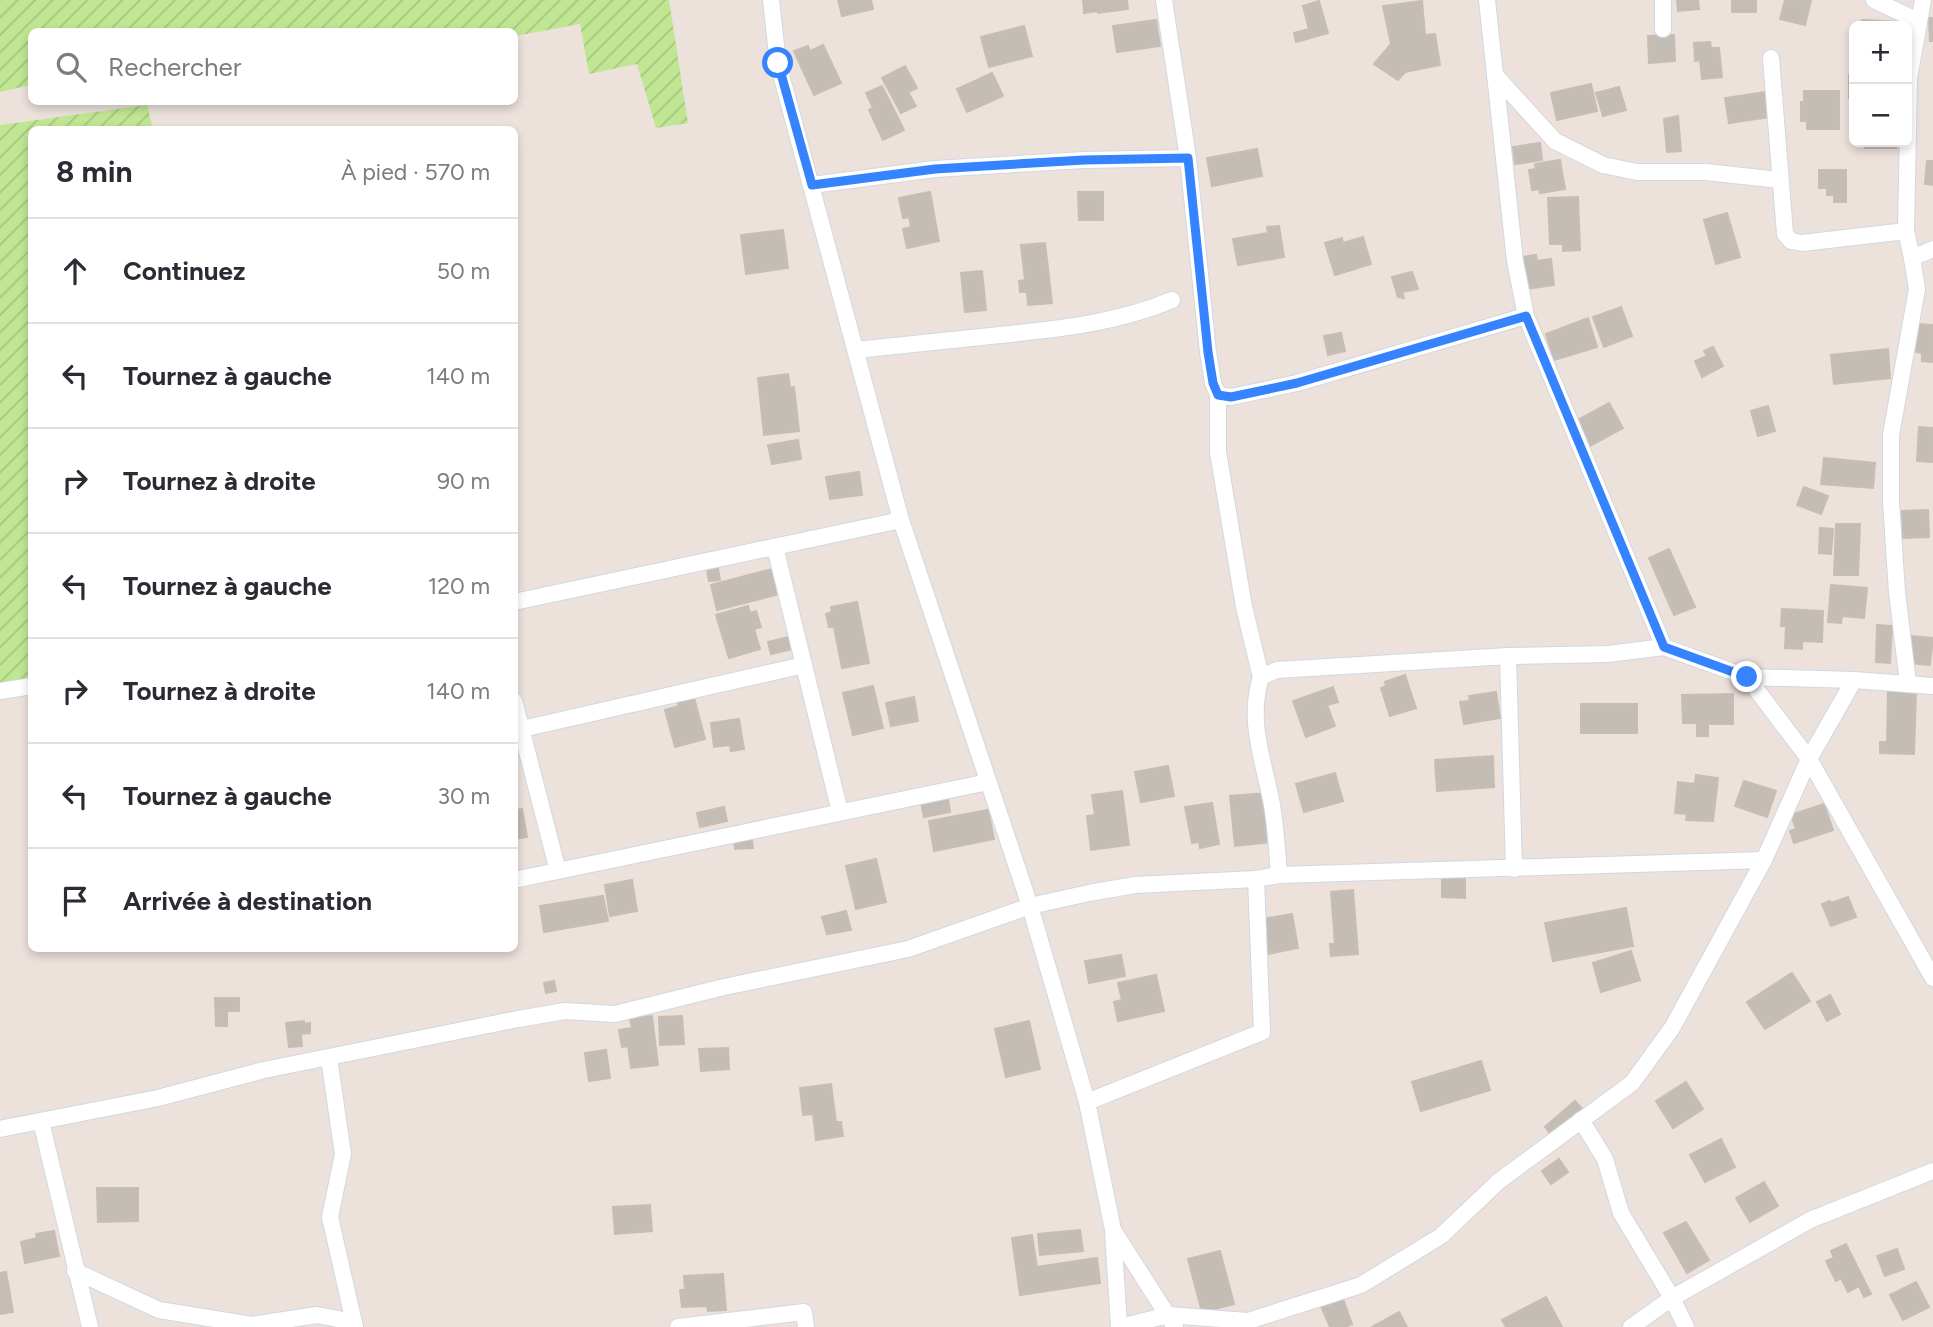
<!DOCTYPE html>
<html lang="fr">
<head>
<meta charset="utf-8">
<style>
  body { margin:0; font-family:Figtree,sans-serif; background:#f7f7f7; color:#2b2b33 }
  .controls { position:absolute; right:21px; top:21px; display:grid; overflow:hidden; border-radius:10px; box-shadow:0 4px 10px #0003 }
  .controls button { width:63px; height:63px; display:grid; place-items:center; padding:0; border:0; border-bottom:2px solid #e1e1e2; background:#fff; color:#2b2b33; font:35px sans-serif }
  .stop { position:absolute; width:21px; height:21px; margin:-16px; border:5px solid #3583ff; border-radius:50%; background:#fff }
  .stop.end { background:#3583ff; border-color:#fff; box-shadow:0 2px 7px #0008 }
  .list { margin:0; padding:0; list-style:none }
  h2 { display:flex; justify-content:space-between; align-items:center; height:91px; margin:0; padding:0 28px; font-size:30px }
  h2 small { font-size:23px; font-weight:400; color:#7c7c81 }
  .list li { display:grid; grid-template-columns:46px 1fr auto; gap:21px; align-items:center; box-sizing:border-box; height:105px; padding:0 28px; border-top:2px solid #e1e1e2 }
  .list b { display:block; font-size:26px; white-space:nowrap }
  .list em { font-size:23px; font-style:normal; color:#7c7c81 }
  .icon { flex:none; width:38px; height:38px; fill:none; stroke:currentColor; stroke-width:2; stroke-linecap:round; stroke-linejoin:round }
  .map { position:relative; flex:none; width:1933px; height:1327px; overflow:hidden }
  .search { position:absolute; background:#fff; box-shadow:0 4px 10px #0003; left:28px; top:28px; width:490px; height:77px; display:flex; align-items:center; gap:18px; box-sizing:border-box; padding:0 24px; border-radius:10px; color:#7c7c81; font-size:26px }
  .panel { position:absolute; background:#fff; box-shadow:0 4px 10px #0003; left:28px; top:126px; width:490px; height:826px; border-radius:10px }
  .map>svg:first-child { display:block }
</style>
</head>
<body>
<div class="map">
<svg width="1933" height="1327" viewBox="0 0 1933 1327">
  <defs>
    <pattern id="garden-furrows" width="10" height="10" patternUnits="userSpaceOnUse" patternTransform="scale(1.75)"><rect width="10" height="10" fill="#c0e694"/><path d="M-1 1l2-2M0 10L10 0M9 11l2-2" fill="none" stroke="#a5c580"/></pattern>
  </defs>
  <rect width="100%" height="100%" fill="#ede1db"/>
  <g fill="url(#garden-furrows)">
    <polygon points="0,0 669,0 688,123 656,128 637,64 589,74 580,24 515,36 514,32 32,32 31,85 0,92"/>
    <polygon points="147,105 153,129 32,130 31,678 0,684 0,125"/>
  </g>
  <g fill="#c4bdb6" stroke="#c8bdb4" stroke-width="2">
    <polygon points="838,0 871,0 873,9 842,16"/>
    <polygon points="1083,0 1127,0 1128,9 1098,13 1097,11 1084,13"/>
    <polygon points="1677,0 1698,0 1699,9 1678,11"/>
    <rect x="1732" y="0" width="24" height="12"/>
    <polygon points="1785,0 1811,0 1805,25 1780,19"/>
    <polygon points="1319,1 1328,33 1296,42 1294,33 1309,29 1303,6"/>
    <polygon points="1422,1 1425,35 1435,34 1440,65 1405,72 1398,80 1374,64 1391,44 1383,6"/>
    <polygon points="1929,18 1933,18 1933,41 1930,41"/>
    <polygon points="1156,20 1160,46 1117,52 1113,26"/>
    <polygon points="1862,20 1897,22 1897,26 1862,26"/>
    <polygon points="1024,26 1032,56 989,67 981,37"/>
    <polygon points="1674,35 1675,61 1649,63 1648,36"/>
    <polygon points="1710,42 1711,48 1719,48 1722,77 1702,79 1700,60 1695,61 1694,43"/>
    <polygon points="823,45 841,83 814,95 794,51 808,46 810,51"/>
    <polygon points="905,66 917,88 908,92 916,106 901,113 882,78"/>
    <polygon points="992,73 1003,96 967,112 957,89"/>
    <rect x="1849" y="75" width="5" height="23"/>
    <polygon points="1591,84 1597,111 1557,120 1551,93"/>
    <polygon points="882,86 904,130 883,140 869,110 873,108 866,93"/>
    <polygon points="1619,87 1626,110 1603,116 1596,93"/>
    <polygon points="1804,91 1839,91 1839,129 1807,129 1807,121 1801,121 1801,102 1804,102"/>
    <polygon points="1766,92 1770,117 1729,123 1725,98"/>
    <polygon points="1678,116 1681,151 1667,152 1664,119"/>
    <polygon points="1865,142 1895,142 1896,148 1865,148"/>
    <polygon points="1540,143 1542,160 1515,164 1513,147"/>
    <polygon points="1257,149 1262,176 1212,186 1207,158"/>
    <polygon points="1560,160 1565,189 1540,193 1539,189 1532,190 1529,170 1536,169 1535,164"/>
    <polygon points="1927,161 1933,161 1933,185 1925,184"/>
    <polygon points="1819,170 1846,170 1846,202 1834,202 1834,195 1827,195 1827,188 1819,188"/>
    <polygon points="930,192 939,241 907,248 903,229 911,227 909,217 903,218 899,198"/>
    <polygon points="1078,192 1103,192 1103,220 1079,220"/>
    <polygon points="1578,197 1580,250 1563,251 1563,244 1550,244 1548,198"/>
    <polygon points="1727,213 1740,257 1716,264 1704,220"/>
    <polygon points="1279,226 1284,257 1238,265 1233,239 1268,233 1267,227"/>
    <polygon points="783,230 788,268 746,274 741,235"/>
    <polygon points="1363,237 1371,264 1335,275 1325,243 1342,238 1343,243"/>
    <polygon points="1045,243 1052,303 1028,305 1027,292 1020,292 1019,281 1025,280 1021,245"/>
    <polygon points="1536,255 1537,261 1551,259 1554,285 1526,289 1522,257"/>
    <polygon points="982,271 986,310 965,312 961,273"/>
    <polygon points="1412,272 1418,289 1402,292 1404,298 1398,297 1392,277"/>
    <polygon points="1621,307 1632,336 1604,347 1593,317"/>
    <polygon points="1588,318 1597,347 1554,360 1546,334"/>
    <polygon points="1919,324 1933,325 1933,362 1922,361 1922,353 1916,352"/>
    <polygon points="1341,333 1345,351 1328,355 1324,336"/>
    <polygon points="1713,347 1723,366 1702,377 1695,361 1707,356 1704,351"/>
    <polygon points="1888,349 1890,378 1834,384 1831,355"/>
    <polygon points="788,374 790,388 794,387 799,431 764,435 758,378"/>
    <polygon points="1609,403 1623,428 1590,446 1576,421"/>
    <polygon points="1768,406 1775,431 1758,436 1751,411"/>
    <polygon points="1919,427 1933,428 1933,462 1917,461"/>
    <polygon points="798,440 801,459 772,464 768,445"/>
    <polygon points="1824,458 1875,463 1873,488 1821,484"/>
    <polygon points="859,472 862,495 830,499 826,477"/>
    <polygon points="1804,487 1828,496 1821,514 1797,505"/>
    <polygon points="1928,510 1929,537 1903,538 1902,511"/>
    <polygon points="1836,524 1860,524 1858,575 1834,575"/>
    <polygon points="1820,528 1833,529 1831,554 1819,553"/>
    <polygon points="1669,549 1695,607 1674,615 1649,558"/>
    <polygon points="717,563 720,580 709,581 706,565"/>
    <polygon points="776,568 783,593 717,610 711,585"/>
    <polygon points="1831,585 1867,588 1864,618 1842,616 1841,623 1828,622"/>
    <polygon points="857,602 869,663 842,668 834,627 829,627 826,614 832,612 831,607"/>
    <polygon points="748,606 750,613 756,611 761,627 754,629 760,649 729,658 716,615"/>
    <polygon points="1782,609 1823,611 1822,642 1802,641 1802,649 1785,648 1786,626 1781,626"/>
    <polygon points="1877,625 1892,626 1890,663 1876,662"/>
    <polygon points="1911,636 1933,638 1930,665 1909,663"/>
    <polygon points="789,637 792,649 771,654 768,642"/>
    <polygon points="1405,675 1416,708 1390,716 1381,688 1386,686 1385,682"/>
    <polygon points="873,686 883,728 853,735 843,693"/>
    <polygon points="1333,687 1338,702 1327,705 1335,726 1306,737 1293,701"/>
    <polygon points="1888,690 1916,691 1914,754 1880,753 1880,742 1887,742"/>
    <polygon points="1496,692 1500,718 1464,724 1460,702 1470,701 1469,696"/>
    <polygon points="693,694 705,739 675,747 665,710 679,706 676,698"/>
    <polygon points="1733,694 1733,724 1708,724 1708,736 1697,736 1697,723 1683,723 1682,695"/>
    <polygon points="914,697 918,721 891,726 886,703"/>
    <rect x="1581" y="704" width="56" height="29"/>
    <polygon points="739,719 744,749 731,751 730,745 714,747 711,723"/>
    <polygon points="1493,756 1494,787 1437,791 1435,760"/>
    <polygon points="1168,766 1174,796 1141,802 1135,772"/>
    <polygon points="1335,773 1343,801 1304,812 1296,784"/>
    <polygon points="1696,775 1718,778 1713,821 1686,820 1687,814 1675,813 1678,782 1695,784"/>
    <polygon points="1744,781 1776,791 1767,817 1735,806"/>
    <polygon points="1122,791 1129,845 1091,850 1087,816 1095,815 1092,795"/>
    <polygon points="947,792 950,812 924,817 920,797"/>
    <polygon points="1267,793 1272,842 1235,846 1230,796"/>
    <polygon points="1212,803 1219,844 1200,848 1199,842 1192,843 1185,807"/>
    <polygon points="1824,804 1833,830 1794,843 1790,831 1796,829 1791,815"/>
    <polygon points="724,807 727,821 700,827 697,813"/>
    <polygon points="522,809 527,837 514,839 514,810"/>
    <polygon points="988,810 994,839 934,851 929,821"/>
    <polygon points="751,834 753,848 735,849 733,835"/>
    <polygon points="876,859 886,902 856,909 846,866"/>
    <polygon points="1442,874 1465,874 1465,898 1442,897"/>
    <polygon points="632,880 637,911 610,916 605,885"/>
    <polygon points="1353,890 1358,954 1331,956 1330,944 1335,944 1331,892"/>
    <polygon points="603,896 608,921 544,932 540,906"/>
    <polygon points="1848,897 1856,917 1831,926 1822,904 1830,901 1831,903"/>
    <polygon points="1626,908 1633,946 1553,961 1545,923"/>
    <polygon points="846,911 851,930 827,934 822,917"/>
    <polygon points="1292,914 1298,948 1268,954 1262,919"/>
    <polygon points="1631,951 1640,980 1601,992 1593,963"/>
    <polygon points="1121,955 1125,976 1089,983 1085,961"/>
    <polygon points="1792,973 1810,1001 1765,1029 1747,1002"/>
    <polygon points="1156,975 1164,1011 1118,1021 1114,1002 1122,1000 1118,983"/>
    <polygon points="554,981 556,991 546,993 544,983"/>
    <polygon points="1830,995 1840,1014 1827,1021 1817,1002"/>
    <polygon points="215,998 239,998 239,1011 227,1011 227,1026 216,1026"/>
    <polygon points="652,1016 658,1065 631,1068 628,1046 622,1047 619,1030 632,1028 630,1019"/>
    <polygon points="682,1016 684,1044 660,1045 659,1017"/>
    <polygon points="304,1021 304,1024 310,1023 310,1033 301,1034 302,1046 289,1047 286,1023"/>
    <polygon points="1029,1021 1040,1069 1006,1077 995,1029"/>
    <polygon points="728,1048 729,1069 701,1071 699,1049"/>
    <polygon points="606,1050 610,1078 589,1081 585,1053"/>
    <polygon points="1481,1061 1490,1090 1421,1111 1412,1082"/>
    <polygon points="1686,1082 1703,1109 1673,1128 1656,1101"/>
    <polygon points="831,1084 836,1122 841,1122 843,1136 816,1140 813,1114 803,1115 800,1088"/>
    <polygon points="1575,1101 1583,1110 1552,1136 1545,1127"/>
    <polygon points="1721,1139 1735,1167 1705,1182 1690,1155"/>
    <polygon points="1559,1159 1568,1172 1551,1184 1542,1171"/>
    <polygon points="1764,1182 1778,1206 1750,1222 1736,1198"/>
    <polygon points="97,1188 138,1188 138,1221 98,1222"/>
    <polygon points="650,1205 652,1231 615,1234 613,1207"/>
    <polygon points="1686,1222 1709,1260 1687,1273 1664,1233"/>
    <polygon points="1080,1230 1083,1251 1040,1255 1038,1234"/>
    <polygon points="54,1231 59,1256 25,1263 21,1242 37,1238 36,1234"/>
    <polygon points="1032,1235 1037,1267 1097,1258 1100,1283 1020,1295 1012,1238"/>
    <polygon points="1846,1244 1871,1294 1864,1297 1859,1286 1848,1292 1841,1278 1836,1281 1826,1261 1834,1258 1831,1251"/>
    <polygon points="1897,1249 1904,1269 1885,1276 1877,1256"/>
    <polygon points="1220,1251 1234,1304 1202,1312 1188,1259"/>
    <polygon points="6,1272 13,1312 0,1314 0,1273"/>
    <polygon points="723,1274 726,1310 708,1311 707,1306 682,1307 680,1290 685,1290 684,1276"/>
    <polygon points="1916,1282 1929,1307 1903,1320 1890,1295"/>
    <polygon points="1546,1297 1562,1327 1506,1327 1502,1320"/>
    <polygon points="1343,1299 1352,1324 1345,1327 1330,1327 1321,1306"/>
    <polygon points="1399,1312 1407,1327 1372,1327"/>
  </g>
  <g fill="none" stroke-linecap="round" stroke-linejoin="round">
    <g stroke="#d0d8e3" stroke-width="18">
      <g id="minor">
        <polyline points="771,0 778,63 901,520 1030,906 1087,1102 1113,1230 1175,1327"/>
        <polyline points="1164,0 1188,158 1208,352 1213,383 1218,395 1231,397 1297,383 1526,316"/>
        <polyline points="1487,0 1515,261 1526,316 1664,647"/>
        <polyline points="1874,0 1918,21"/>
        <polyline points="1663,29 1663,0"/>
        <polyline points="1771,58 1785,234 1791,241 1802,243 1906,231"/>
        <polyline points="1495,75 1555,141 1603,165 1637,172 1706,172 1780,180"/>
        <polyline points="812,185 935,169 1084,160 1188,158"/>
        <polyline points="1912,258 1906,231 1909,78 1923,0"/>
        <path d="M856,350C904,345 952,340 1000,335C1059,329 1117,323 1172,300"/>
        <polyline points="1218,395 1218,452 1244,607 1261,677"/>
        <polyline points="775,547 840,812"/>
        <polyline points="514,602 901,520"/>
        <polyline points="1508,656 1608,654 1664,647 1747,677 1854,680 1933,686"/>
        <polyline points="1747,677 1809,759 1933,978"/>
        <polyline points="1908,683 1897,592 1891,502 1891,435 1917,289 1912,258 1933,249"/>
        <polyline points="0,691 32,686"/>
        <polyline points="514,701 558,871"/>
        <polyline points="522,729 804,665"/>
        <path d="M1279,875C1277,852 1276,828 1272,805C1264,761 1247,722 1261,677L1277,670L1508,656L1514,869"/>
        <polyline points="514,880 988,782"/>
        <polyline points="329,1058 343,1154 330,1217 355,1327"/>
        <polyline points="1087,1102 1262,1032 1256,879"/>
        <polyline points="1581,1120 1605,1159 1621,1213 1672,1298 1686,1327"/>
        <polyline points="41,1121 90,1327"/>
        <polyline points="0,1129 158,1098 264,1070 518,1019 565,1011 615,1014 724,987 908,949 1030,906 1089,893 1135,885 1256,879 1279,875 1764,860"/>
        <polyline points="1113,1232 1119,1327"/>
        <polyline points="75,1271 159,1310 252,1325 317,1315 354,1322"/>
        <polyline points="678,1327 804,1312 806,1327"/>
        <polyline points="1121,1327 1168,1315 1248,1321 1361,1285 1441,1236 1499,1181 1632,1083 1672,1028 1764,860 1809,759 1854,680"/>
        <polyline points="1631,1327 1672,1298 1810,1220 1933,1171"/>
      </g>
    </g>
    <use href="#minor" stroke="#fff" stroke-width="16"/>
  </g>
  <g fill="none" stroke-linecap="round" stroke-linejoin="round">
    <polyline stroke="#3583ff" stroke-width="9" points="778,63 812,185 935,169 1084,160 1188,158 1208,352 1213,383 1218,395 1231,397 1297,383 1526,316 1664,647 1747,677"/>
  </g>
</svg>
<div class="controls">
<button>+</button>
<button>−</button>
</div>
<div class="stop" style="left:778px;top:63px"></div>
<div class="stop end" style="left:1747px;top:677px"></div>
<div class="search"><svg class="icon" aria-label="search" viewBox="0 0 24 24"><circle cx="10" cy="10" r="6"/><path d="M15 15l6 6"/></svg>Rechercher</div>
<section class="panel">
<h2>8 min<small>À pied · 570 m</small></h2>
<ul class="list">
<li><svg class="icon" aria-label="ahead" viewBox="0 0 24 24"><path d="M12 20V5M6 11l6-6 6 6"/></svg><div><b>Continuez</b></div><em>50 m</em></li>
<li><svg class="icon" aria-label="left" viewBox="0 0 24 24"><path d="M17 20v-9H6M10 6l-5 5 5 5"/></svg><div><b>Tournez à gauche</b></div><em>140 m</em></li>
<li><svg class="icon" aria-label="right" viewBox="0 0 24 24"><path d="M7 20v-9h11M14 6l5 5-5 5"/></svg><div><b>Tournez à droite</b></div><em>90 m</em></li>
<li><svg class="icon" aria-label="left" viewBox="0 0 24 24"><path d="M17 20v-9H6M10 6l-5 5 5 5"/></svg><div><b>Tournez à gauche</b></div><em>120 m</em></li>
<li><svg class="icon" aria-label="right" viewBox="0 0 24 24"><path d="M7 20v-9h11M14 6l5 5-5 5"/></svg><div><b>Tournez à droite</b></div><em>140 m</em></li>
<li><svg class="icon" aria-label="left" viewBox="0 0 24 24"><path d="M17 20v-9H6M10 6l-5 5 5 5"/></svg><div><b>Tournez à gauche</b></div><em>30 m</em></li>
<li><svg class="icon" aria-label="arrive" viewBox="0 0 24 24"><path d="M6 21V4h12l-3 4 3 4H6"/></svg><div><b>Arrivée à destination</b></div></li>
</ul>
</section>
</div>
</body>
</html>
